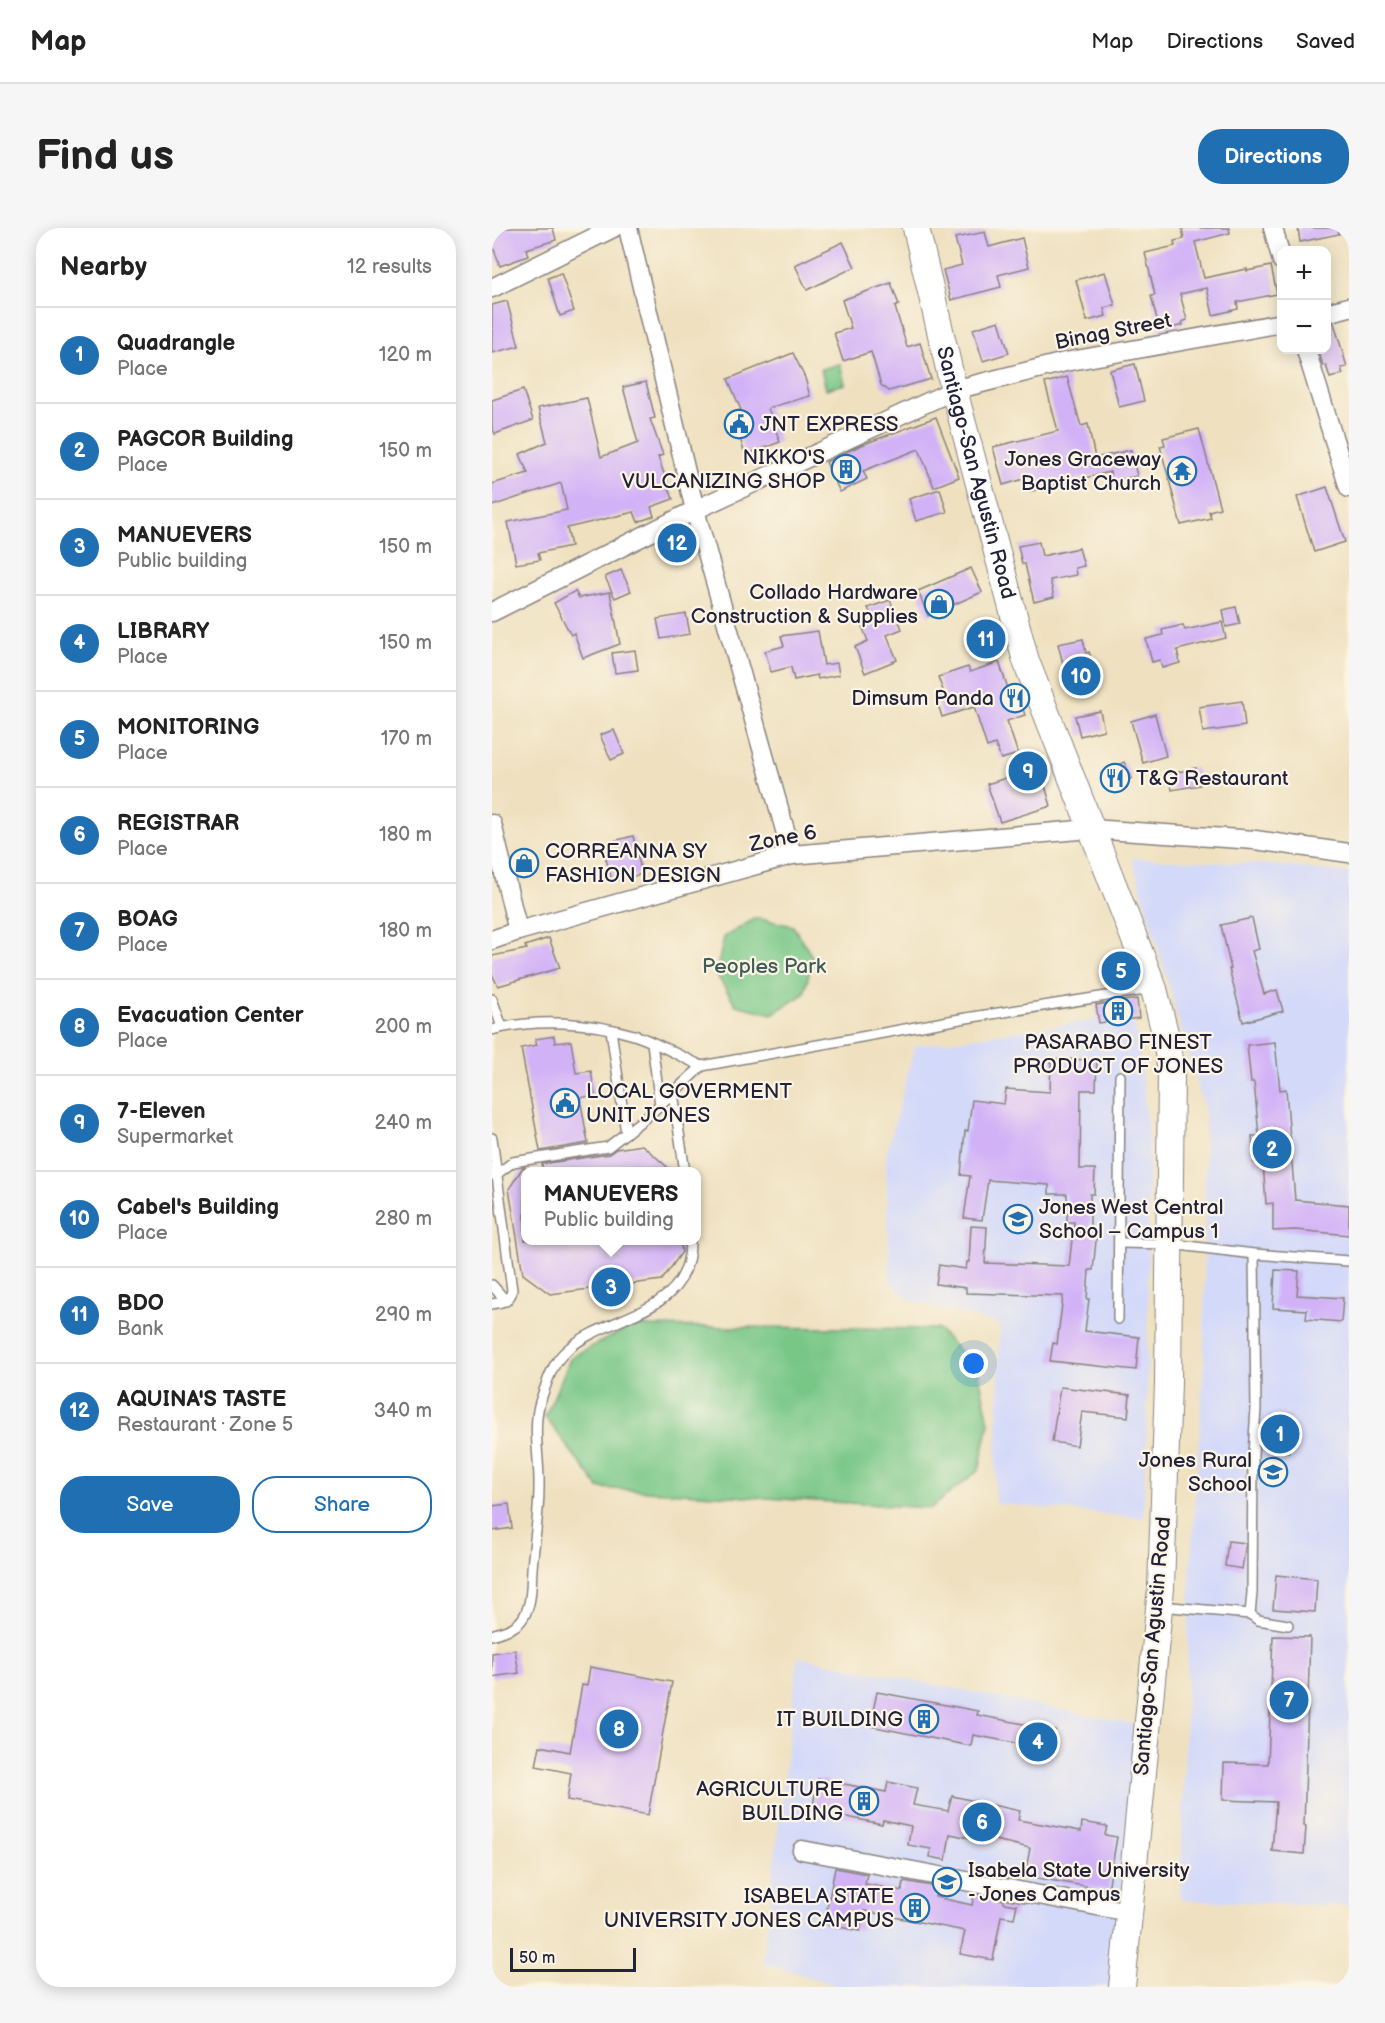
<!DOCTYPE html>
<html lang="en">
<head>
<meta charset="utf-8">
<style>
  body { margin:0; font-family:"Balsamiq Sans",sans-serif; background:#f6f6f6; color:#222 }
  .controls { position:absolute; right:18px; top:18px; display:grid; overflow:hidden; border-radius:12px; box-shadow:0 3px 15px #0003 }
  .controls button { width:54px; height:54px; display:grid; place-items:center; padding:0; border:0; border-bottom:2px solid #e0e0e0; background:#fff; color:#222; font:30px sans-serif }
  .scale { position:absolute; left:18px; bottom:15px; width:126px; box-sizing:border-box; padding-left:6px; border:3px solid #22223b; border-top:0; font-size:16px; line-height:21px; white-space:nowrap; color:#22223b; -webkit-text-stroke:4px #fcf5e5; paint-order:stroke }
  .you { position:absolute; left:482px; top:1136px; width:21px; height:21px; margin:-15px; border:4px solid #fff; border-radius:50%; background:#1a73e8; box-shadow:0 0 0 9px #1a73e833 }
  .badge { display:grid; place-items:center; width:39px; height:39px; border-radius:50%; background:#1f6fb2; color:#fff; font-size:20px; font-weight:700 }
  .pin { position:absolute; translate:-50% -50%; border:3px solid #fff; box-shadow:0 2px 6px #0006 }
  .popup { position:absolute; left:29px; top:939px; width:180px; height:78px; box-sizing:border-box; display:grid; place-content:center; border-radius:12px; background:#fff; filter:drop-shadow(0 2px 4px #0005); font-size:20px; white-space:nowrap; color:#767676 }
  .popup b { font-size:22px; color:#222 }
  .popup::after { content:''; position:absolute; left:50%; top:100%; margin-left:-12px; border:12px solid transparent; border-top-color:#fff }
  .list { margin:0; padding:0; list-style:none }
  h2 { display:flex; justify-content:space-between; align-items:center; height:78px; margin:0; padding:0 24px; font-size:26px }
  h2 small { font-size:20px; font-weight:400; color:#767676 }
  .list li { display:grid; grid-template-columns:39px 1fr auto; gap:18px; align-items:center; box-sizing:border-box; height:96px; padding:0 24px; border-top:2px solid #e0e0e0 }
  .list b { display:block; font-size:22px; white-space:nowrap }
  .list p { margin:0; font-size:20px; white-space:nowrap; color:#767676 }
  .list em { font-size:20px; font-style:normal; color:#767676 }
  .actions { display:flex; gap:12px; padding:18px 24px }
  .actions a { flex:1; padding:14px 0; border:2px solid #1f6fb2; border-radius:24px; text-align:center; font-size:21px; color:#1f6fb2 }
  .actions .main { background:#1f6fb2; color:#fff }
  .map { position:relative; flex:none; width:857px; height:1759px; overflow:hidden; border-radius:24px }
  header { display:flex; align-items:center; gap:36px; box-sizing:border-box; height:84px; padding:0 30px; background:#fff; border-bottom:2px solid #e0e0e0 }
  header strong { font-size:28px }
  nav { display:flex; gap:33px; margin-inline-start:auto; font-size:21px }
  .intro { display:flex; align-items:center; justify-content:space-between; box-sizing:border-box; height:144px; padding:0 36px }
  h1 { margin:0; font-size:42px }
  .button { padding:15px 27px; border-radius:24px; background:#1f6fb2; color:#fff; font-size:21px; font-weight:700 }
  main { display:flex; gap:36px; padding:0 36px }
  aside { flex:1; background:#fff; border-radius:24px; box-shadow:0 3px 15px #0003 }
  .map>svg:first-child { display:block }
</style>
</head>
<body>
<header>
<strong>Map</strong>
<nav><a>Map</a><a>Directions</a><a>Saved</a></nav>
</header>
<div class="intro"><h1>Find us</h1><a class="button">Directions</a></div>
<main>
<aside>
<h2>Nearby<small>12 results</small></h2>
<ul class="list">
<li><span class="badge">1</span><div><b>Quadrangle</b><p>Place</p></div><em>120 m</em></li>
<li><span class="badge">2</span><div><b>PAGCOR Building</b><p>Place</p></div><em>150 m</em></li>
<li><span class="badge">3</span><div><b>MANUEVERS</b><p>Public building</p></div><em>150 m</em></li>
<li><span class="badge">4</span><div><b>LIBRARY</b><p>Place</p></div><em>150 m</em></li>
<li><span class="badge">5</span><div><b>MONITORING</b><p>Place</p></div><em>170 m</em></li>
<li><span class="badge">6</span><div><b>REGISTRAR</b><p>Place</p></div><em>180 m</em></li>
<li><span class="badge">7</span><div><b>BOAG</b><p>Place</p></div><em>180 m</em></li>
<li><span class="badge">8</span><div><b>Evacuation Center</b><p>Place</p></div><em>200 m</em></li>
<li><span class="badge">9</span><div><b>7-Eleven</b><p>Supermarket</p></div><em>240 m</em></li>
<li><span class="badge">10</span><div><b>Cabel's Building</b><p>Place</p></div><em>280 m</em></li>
<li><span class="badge">11</span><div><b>BDO</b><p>Bank</p></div><em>290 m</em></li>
<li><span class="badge">12</span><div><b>AQUINA'S TASTE</b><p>Restaurant · Zone 5</p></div><em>340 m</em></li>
</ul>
<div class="actions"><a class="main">Save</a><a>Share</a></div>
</aside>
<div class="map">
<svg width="857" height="1759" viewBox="0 0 857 1759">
  <rect width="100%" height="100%" fill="#fcf5e5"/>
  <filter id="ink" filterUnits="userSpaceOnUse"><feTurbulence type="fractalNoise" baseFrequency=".0167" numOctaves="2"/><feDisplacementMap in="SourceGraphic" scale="12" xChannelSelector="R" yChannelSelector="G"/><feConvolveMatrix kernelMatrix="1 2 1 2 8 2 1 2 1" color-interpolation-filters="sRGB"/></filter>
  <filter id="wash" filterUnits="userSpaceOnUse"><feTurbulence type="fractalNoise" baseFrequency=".008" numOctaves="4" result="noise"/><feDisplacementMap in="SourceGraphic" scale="24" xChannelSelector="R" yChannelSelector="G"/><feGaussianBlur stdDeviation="1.35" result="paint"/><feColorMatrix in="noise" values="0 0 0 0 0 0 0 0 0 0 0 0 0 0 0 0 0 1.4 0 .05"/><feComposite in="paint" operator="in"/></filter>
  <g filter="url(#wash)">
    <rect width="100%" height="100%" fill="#efe1c0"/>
    <g fill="#d3d9f9">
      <polygon points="640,630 782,637 857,645 857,1678 688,1672 698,1350 712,1137 713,884"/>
      <polygon points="639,787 646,808 657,915 655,1207 651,1290 503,1275 508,1096 421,1073 398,1055 394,927 423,818"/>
      <polygon points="306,1429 645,1497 621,1759 350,1759 271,1735"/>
    </g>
    <g fill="#78c787" stroke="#4d7461" stroke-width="1.5">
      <polygon points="348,136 353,156 334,161 329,141"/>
      <polygon points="264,690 301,698 321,730 312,766 280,786 244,777 224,746 232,709"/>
      <polygon points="140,1098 446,1101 486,1142 497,1195 487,1242 439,1280 107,1260 53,1189 79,1129"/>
    </g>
    <g id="blocks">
      <g fill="#d2b2f7">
        <polygon points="0,0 61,0 64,12 34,21 36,28 8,38 0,16"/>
        <polygon points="690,0 737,0 738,5 703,14 712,50 755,41 755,43 779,38 785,66 745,74 746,81 721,87 715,60 688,66 695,92 690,94 691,97 668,103 659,68 663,67 653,25 683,18 682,13 692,11"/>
        <polygon points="806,0 846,0 847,6 808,14"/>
        <polygon points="493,4 497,19 530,10 537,39 506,47 509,59 459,72 451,42 470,37 463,10"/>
        <polygon points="351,14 363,39 315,62 303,37"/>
        <polygon points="613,44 623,77 612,80 614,88 595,93 584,52"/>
        <polygon points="69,45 82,83 68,88 56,50"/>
        <polygon points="399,55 407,77 403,79 415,119 428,115 439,151 397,163 389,157 379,124 351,133 342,105 359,100 350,72"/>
        <polygon points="15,73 27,118 0,125 0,77"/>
        <polygon points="507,93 517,125 491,133 481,101"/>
        <polygon points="842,95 855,139 849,140 851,146 838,150 834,137 831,138 826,122 834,122 834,96"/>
        <polygon points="301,125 313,150 318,168 276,180 288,214 253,227 247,206 242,208 236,186 249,182 236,151"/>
        <polygon points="643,136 652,173 627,179 618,142"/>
        <polygon points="575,149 589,198 596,196 603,230 639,222 645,248 620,253 618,244 535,264 532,251 511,257 501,219 566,203 553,155"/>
        <polygon points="154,154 163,190 158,191 171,227 166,229 181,271 159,279 162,288 146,294 142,284 75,300 79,318 46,325 48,332 24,336 16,294 75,282 69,255 0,278 0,256 36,245 28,226 55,214 46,180 95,170 109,229 146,215 131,159"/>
        <polygon points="31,162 41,192 3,206 0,198 0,172"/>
        <polygon points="444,189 467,249 442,259 427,221 371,243 375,251 348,264 334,234 367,218"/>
        <polygon points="707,201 728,280 717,283 719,290 689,297 668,218 673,217 671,210"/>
        <polygon points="835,259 853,314 822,324 805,269"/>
        <polygon points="448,261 455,284 424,293 417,271"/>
        <polygon points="195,303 200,322 176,328 172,310"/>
        <polygon points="547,314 550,328 587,320 592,338 583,340 584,347 558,352 562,369 542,374 533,336 530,336 526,318"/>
        <polygon points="479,340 490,364 436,388 426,363"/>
        <polygon points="129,342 139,363 123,370 113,349"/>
        <polygon points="83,363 87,370 118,364 128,416 91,430 82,405 79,407 62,375"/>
        <polygon points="398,372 410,401 395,407 405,432 373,445 363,419 376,413 367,391 379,386 376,380"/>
        <polygon points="744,379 748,396 734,399 731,382"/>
        <polygon points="194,386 198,406 169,411 165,391"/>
        <polygon points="730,394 734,410 685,422 688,435 670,440 668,432 660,434 654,411 671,407 670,402 691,397 693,402"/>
        <polygon points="326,403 332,437 345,435 347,447 326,451 325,447 302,452 299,439 279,444 273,423 292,418 289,408"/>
        <polygon points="591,411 594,425 597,424 602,439 606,457 578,463 566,416"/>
        <polygon points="143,422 146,442 123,445 120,425"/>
        <polygon points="507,434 521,475 528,472 533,487 515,493 526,526 509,531 503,516 495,519 482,479 450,489 444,470 453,468 446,449 476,439 478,444"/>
        <polygon points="750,473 753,498 711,504 707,479"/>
        <polygon points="608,483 612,502 588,508 583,488"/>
        <polygon points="663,486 674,528 651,535 639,493"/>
        <polygon points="122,502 132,526 119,532 108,507"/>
        <polygon points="632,534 640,550 617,562 609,546"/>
        <polygon points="704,540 708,557 680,562 677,546"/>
        <polygon points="520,548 523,559 551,551 559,578 508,594 495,556"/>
        <polygon points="141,608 150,646 120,653 110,616"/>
        <polygon points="760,690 767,721 760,723 772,766 785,762 791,783 751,794 737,741 739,741 729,697"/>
        <polygon points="57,710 68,740 6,758 0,746 0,728 35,721 33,718"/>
        <polygon points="635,734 640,746 622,753 617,740"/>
        <polygon points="645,771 647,790 607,795 604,777"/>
        <polygon points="62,808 63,815 79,813 84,845 99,843 103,867 88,870 96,915 48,923 29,820 45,817 43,811"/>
        <polygon points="783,814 788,862 794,861 803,972 857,977 857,1007 803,1002 781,1003 781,975 774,976 771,934 762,935 760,908 767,908 762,854 759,854 755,817"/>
        <polygon points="559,831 605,832 604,862 589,862 588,941 603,941 602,966 598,966 598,1002 605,1003 601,1042 597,1042 595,1071 597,1071 593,1103 647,1109 644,1142 558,1133 561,1115 565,1116 571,1068 474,1065 474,1060 444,1056 447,1037 474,1041 475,1034 477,1034 479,998 495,999 493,1035 577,1038 582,994 575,994 575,966 557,966 557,957 496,952 490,992 472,990 478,948 469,947 473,903 476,903 480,872 512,876 514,861 558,864"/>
        <polygon points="150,917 181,944 51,944 50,936 117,926 124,921"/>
        <polygon points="31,939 33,939 33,1012 188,1012 190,1024 170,1052 58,1066 31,1046 17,961"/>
        <polygon points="783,1042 807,1043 805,1067 851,1070 849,1094 814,1091 815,1082 781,1080"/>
        <polygon points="568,1159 638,1167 636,1189 590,1184 585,1218 560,1214"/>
        <polygon points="780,1188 798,1189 797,1224 779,1224"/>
        <polygon points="17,1276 20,1300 0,1303 0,1278"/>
        <polygon points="736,1313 754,1315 750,1341 733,1338"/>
        <polygon points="784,1347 825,1351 823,1384 781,1381"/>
        <polygon points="781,1408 818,1409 812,1598 814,1599 812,1626 780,1623 784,1574 731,1572 732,1535 776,1536"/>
        <polygon points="23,1422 27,1445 0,1449 0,1425"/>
        <polygon points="98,1439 180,1454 156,1587 75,1572 79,1545 44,1538 48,1518 78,1524 90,1457 95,1458"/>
        <polygon points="385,1464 486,1483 485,1487 563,1502 559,1530 528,1525 529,1516 481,1507 479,1518 378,1498"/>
        <polygon points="326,1551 394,1564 396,1554 425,1560 421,1577 456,1583 460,1568 528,1583 526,1592 589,1603 590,1594 615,1598 613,1607 625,1609 616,1662 533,1648 538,1620 498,1611 497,1614 458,1606 454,1632 438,1629 439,1621 416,1617 419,1598 391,1592 390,1596 320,1582"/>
        <polygon points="343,1640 375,1646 373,1656 410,1663 412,1653 445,1659 443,1669 480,1677 482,1666 512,1672 512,1675 525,1677 522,1690 509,1688 501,1732 468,1726 473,1703 372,1683 368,1703 332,1696"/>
      </g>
    </g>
  </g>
  <g filter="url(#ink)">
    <use href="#blocks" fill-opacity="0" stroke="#88827e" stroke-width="1.5"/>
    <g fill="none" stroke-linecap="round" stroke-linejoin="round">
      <g stroke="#88827e" stroke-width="12">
        <g id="lane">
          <polyline points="0,771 10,799"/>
          <path d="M0,802C46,790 97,794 142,807C164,814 189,829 210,838"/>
          <polyline points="119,802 134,905"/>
          <polyline points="160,815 168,877"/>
          <polyline points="181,865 193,944"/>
          <path d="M0,910L20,1062C18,1074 10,1074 0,1076"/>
          <polyline points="0,947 5,946 21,934 116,919 158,886 210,838 468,791 659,761"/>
          <polyline points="627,1015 678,1016 762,1026 857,1033"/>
          <polyline points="762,1026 764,1180 761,1227 760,1365 758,1386 766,1392 796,1397"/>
          <polyline points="0,1057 14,1073"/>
          <polyline points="626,1091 628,848"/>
          <polyline points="668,1378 758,1386"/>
          <path d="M0,1407C11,1403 24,1401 31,1390C40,1377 39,1357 40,1341C42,1314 47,1287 47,1260C48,1232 40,1200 48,1174C55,1155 59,1136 75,1122C118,1084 200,1088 198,1012"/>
        </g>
      </g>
      <g stroke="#88827e" stroke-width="21">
        <g id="street">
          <polyline points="136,0 203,282 300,627"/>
          <polyline points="781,0 790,33"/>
          <polyline points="0,60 121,0"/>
          <polyline points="834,85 857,79"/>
          <polyline points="814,122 857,260"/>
          <polyline points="0,384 203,282 462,162 573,134 790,95"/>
          <polyline points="0,596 26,703"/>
          <polyline points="0,712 26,703 300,627 599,601 763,612 857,625"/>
          <polyline points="310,1622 637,1684"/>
        </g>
      </g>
      <g stroke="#88827e" stroke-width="28">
        <g id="secondary">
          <path id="s1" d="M424,0L462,162L534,433L662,761L673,805L679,844L676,1155L669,1360L630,1759"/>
        </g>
      </g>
      <use href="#lane" stroke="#fff" stroke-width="9"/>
      <use href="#street" stroke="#fff" stroke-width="18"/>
      <use href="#secondary" stroke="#fff" stroke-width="26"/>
    </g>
  </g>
  <defs>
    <g id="civic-ring" transform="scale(1.5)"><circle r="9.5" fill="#fcf5e5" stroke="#1f6fb2" stroke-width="1.5"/><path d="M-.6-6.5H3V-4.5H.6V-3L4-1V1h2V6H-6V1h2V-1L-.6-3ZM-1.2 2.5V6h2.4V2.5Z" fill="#1f6fb2"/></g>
    <g id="building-ring" transform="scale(1.5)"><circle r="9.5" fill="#fcf5e5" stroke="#1f6fb2" stroke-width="1.5"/><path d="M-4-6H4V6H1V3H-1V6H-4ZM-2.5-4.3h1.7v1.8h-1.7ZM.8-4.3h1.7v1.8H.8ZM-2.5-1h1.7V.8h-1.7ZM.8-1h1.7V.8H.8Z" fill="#1f6fb2"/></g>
    <g id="temple-ring" transform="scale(1.5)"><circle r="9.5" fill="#fcf5e5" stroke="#1f6fb2" stroke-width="1.5"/><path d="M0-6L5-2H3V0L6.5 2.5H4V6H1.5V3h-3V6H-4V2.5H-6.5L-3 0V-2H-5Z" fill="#1f6fb2"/></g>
    <g id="shop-ring" transform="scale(1.5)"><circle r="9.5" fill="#fcf5e5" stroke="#1f6fb2" stroke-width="1.5"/><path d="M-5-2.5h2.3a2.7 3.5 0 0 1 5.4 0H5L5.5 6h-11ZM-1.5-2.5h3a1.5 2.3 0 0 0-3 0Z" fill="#1f6fb2"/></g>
    <g id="restaurant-ring" transform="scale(1.5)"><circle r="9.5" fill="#fcf5e5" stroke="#1f6fb2" stroke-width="1.5"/><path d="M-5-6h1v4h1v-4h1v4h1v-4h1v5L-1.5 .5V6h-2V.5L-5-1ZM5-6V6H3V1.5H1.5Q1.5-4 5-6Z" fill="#1f6fb2"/></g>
    <g id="school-ring" transform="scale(1.5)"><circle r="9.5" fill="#fcf5e5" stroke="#1f6fb2" stroke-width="1.5"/><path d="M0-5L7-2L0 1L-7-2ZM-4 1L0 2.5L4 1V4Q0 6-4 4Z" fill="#1f6fb2"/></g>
    <g id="university-ring" transform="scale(1.5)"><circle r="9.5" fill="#fcf5e5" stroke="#1f6fb2" stroke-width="1.5"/><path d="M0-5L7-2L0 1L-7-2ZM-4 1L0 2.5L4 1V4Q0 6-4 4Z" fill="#1f6fb2"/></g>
  </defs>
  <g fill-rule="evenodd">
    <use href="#civic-ring" x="247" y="196"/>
    <use href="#building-ring" x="354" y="241"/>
    <use href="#temple-ring" x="690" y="243"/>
    <use href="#shop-ring" x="447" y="376"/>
    <use href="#restaurant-ring" x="523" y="470"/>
    <use href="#restaurant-ring" x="623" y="550"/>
    <use href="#shop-ring" x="32" y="635"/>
    <use href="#building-ring" x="626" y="783"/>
    <use href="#civic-ring" x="73" y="875"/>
    <use href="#school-ring" x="526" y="991"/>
    <use href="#school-ring" x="781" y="1244"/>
    <use href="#building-ring" x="432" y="1491"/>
    <use href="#building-ring" x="372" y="1573"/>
    <use href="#university-ring" x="455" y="1654"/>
    <use href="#building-ring" x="423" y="1680"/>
  </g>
  <g text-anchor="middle" stroke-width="4.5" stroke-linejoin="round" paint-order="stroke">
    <g font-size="21" fill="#22223b" stroke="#fcf5e5">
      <text transform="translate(621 103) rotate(-11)" y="7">Binag Street</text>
      <text dy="7" stroke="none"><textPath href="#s1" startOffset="252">Santiago-San Agustin Road</textPath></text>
      <text transform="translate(291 610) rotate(-11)" y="7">Zone 6</text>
      <text transform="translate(660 1418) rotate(-85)" y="7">Santiago-San Agustin Road</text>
    </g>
    <g font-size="21" fill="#22223b" stroke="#fcf5e5" text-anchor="end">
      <text x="268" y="203" text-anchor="start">JNT EXPRESS</text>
      <text x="333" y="236">NIKKO'S<tspan x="333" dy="24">VULCANIZING SHOP</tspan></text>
      <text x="669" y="238">Jones Graceway<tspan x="669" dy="24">Baptist Church</tspan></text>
      <text x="426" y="371">Collado Hardware<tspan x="426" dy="24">Construction &amp; Supplies</tspan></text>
      <text x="502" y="477">Dimsum Panda</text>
      <text x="644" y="557" text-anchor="start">T&amp;G Restaurant</text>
      <text x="53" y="630" text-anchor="start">CORREANNA SY<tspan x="53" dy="24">FASHION DESIGN</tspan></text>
      <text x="626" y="821" text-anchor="middle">PASARABO FINEST<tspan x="626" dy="24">PRODUCT OF JONES</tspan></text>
      <text x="94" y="870" text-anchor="start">LOCAL GOVERMENT<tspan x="94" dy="24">UNIT JONES</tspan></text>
      <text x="547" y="986" text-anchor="start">Jones West Central<tspan x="547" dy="24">School – Campus 1</tspan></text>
      <text x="760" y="1239">Jones Rural<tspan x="760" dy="24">School</tspan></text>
      <text x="411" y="1498">IT BUILDING</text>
      <text x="351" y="1568">AGRICULTURE<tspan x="351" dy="24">BUILDING</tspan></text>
      <text x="476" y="1649" text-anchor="start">Isabela State University<tspan x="476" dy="24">- Jones Campus</tspan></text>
      <text x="402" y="1675">ISABELA STATE<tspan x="402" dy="24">UNIVERSITY JONES CAMPUS</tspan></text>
    </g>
    <g font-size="21" fill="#405c56" stroke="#fcf5e5">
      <text x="272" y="745">Peoples Park</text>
    </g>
  </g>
</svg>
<div class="controls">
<button>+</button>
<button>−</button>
</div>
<div class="scale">50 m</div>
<div class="you"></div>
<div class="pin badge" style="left:788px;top:1206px">1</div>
<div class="pin badge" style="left:780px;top:921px">2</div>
<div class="pin badge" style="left:119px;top:1059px">3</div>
<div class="popup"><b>MANUEVERS</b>Public building</div>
<div class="pin badge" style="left:546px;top:1514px">4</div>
<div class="pin badge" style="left:629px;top:743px">5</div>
<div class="pin badge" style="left:490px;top:1594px">6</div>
<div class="pin badge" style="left:797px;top:1472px">7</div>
<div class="pin badge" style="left:127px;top:1501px">8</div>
<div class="pin badge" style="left:536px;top:543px">9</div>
<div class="pin badge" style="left:589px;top:448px">10</div>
<div class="pin badge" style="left:494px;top:411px">11</div>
<div class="pin badge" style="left:185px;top:315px">12</div>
</div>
</main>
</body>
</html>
